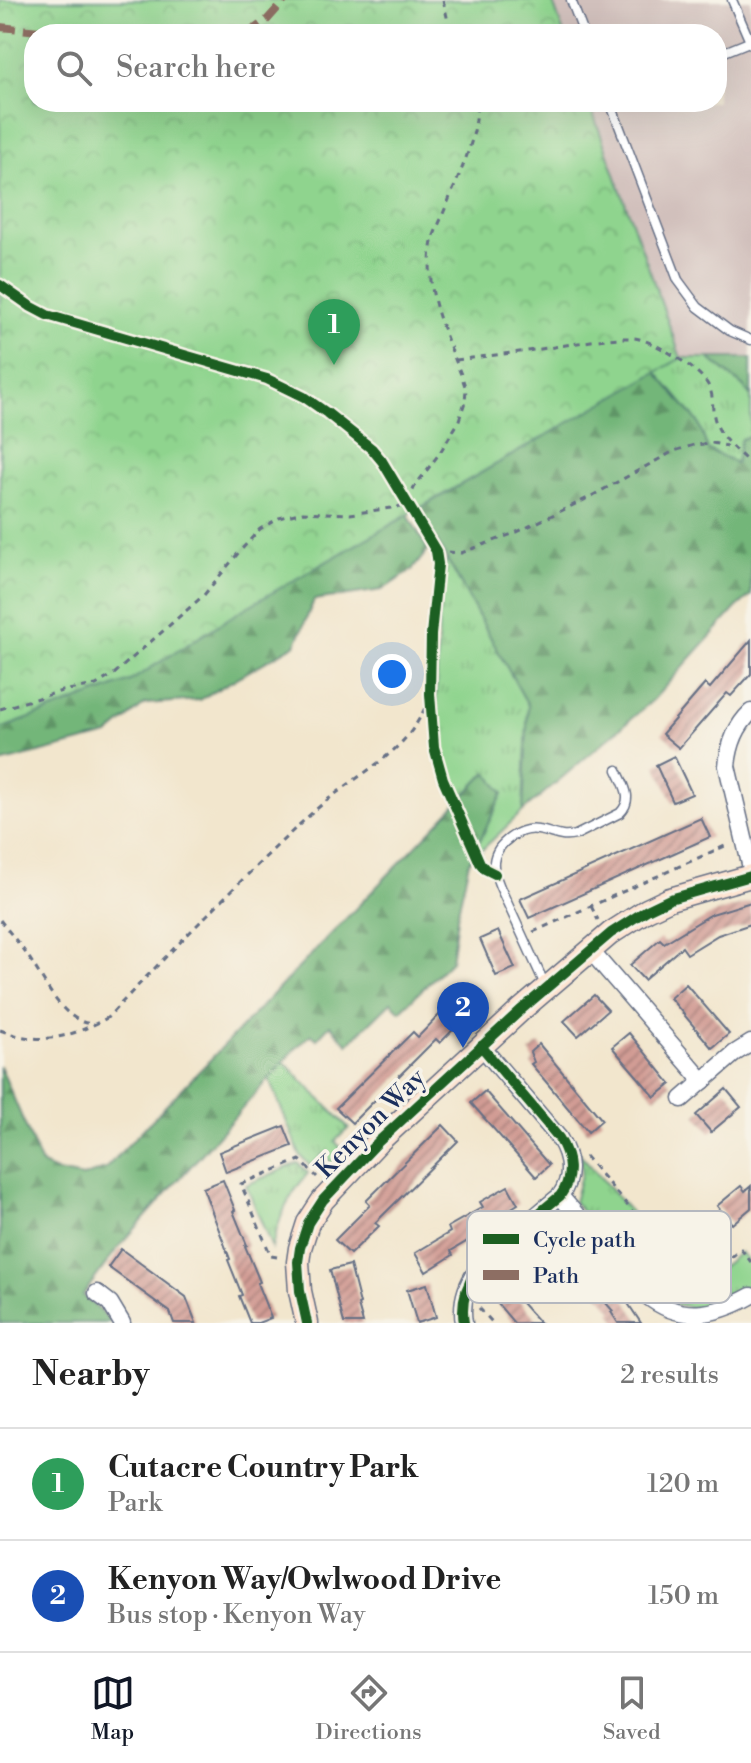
<!DOCTYPE html>
<html lang="en">
<head>
<meta charset="utf-8">
<style>
  body { margin:0; font-family:"Libre Bodoni",serif; background:#f6f6f6; color:#222 }
  .you { position:absolute; left:392px; top:674px; width:28px; height:28px; margin:-20px; border:6px solid #fff; border-radius:50%; background:#1a73e8; box-shadow:0 0 0 12px #1a73e833 }
  .badge { display:grid; place-items:center; width:52px; height:52px; border-radius:50%; background:#111827; color:#fff; font-size:26px; font-weight:700 }
  .pin { position:absolute; translate:-50% -66px; filter:drop-shadow(0 2px 4px #0008) }
  .pin::after { content:''; position:absolute; top:42px; width:28px; height:24px; background:inherit; clip-path:polygon(0 0,100% 0,50% 100%) }
  .list { margin:0; padding:0; list-style:none }
  h2 { display:flex; justify-content:space-between; align-items:center; height:104px; margin:0; padding:0 32px; font-size:34px }
  h2 small { font-size:26px; font-weight:400; color:#767676 }
  .list li { display:grid; grid-template-columns:52px 1fr auto; gap:24px; align-items:center; box-sizing:border-box; height:112px; padding:0 32px; border-top:2px solid #e0e0e0 }
  .list b { display:block; font-size:30px; white-space:nowrap }
  .list p { margin:0; font-size:26px; white-space:nowrap; color:#767676 }
  .list em { font-size:26px; font-style:normal; color:#767676 }
  .icon { flex:none; width:44px; height:44px; fill:none; stroke:currentColor; stroke-width:2; stroke-linecap:round; stroke-linejoin:round }
  .map { position:relative; flex:none; width:751px; height:1323px; overflow:hidden }
  .search { position:absolute; background:#fff; box-shadow:0 8px 32px #0002; left:24px; right:24px; top:24px; height:88px; display:flex; align-items:center; gap:20px; box-sizing:border-box; padding:0 28px; border-radius:32px; color:#767676; font-size:30px }
  .sheet { height:328px; background:#fff }
  nav { display:flex; justify-content:space-around; align-items:center; box-sizing:border-box; height:112px; border-top:2px solid #e0e0e0; background:#fff; font-size:22px; color:#767676 }
  nav a { display:grid; justify-items:center; gap:4px }
  nav .on { color:#111827 }
  .map>svg:first-child { display:block }
</style>
</head>
<body>
<div class="map">
<svg width="751" height="1323" viewBox="0 0 751 1323">
  <defs>
    <pattern id="grass-tufts" width="24" height="20" patternUnits="userSpaceOnUse" patternTransform="scale(2)"><rect width="24" height="20" fill="#8fd48e"/><path d="M3 7l-1-3M5 7V3M7 7l1-3M15 17l-1-3M17 17v-4M19 17l1-3" fill="none" stroke="#7bb67d"/></pattern>
    <pattern id="forest-firs" width="22" height="20" patternUnits="userSpaceOnUse" patternTransform="scale(2)"><rect width="22" height="20" fill="#73b679"/><path d="M5 1l3.5 6h-7zM16 11l3.5 6h-7z" fill="#5e9466"/></pattern>
    <pattern id="park-crowns" width="20" height="18" patternUnits="userSpaceOnUse" patternTransform="scale(2)"><rect width="20" height="18" fill="#8fd48e"/><path d="M2 6a3 3 0 1 1 6 0M12 15a3 3 0 1 1 6 0" fill="none" stroke="#7bb67d"/></pattern>
    <pattern id="building-hatch" width="6" height="6" patternUnits="userSpaceOnUse" patternTransform="scale(2)"><rect width="6" height="6" fill="#d29c94"/><path d="M-1 1l2-2M0 6l6-6M5 7l2-2" fill="none" stroke="#aa807c"/></pattern>
  </defs>
  <rect width="100%" height="100%" fill="#f7f3e8"/>
  <filter id="ink" filterUnits="userSpaceOnUse"><feTurbulence type="fractalNoise" baseFrequency=".0125" numOctaves="2"/><feDisplacementMap in="SourceGraphic" scale="16" xChannelSelector="R" yChannelSelector="G"/><feConvolveMatrix kernelMatrix="1 2 1 2 8 2 1 2 1" color-interpolation-filters="sRGB"/></filter>
  <filter id="wash" filterUnits="userSpaceOnUse"><feTurbulence type="fractalNoise" baseFrequency=".006" numOctaves="4" result="noise"/><feDisplacementMap in="SourceGraphic" scale="32" xChannelSelector="R" yChannelSelector="G"/><feGaussianBlur stdDeviation="1.8" result="paint"/><feColorMatrix in="noise" values="0 0 0 0 0 0 0 0 0 0 0 0 0 0 0 0 0 1.4 0 .05"/><feComposite in="paint" operator="in"/></filter>
  <g filter="url(#wash)">
    <rect width="100%" height="100%" fill="#f2e6cd"/>
    <polygon fill="#d1c0bc" points="552,0 751,0 751,358 681,358 589,102 717,102 717,34 564,34"/>
    <g fill="url(#grass-tufts)" stroke="#558276" stroke-width="2">
      <polygon points="681,358 709,358 746,389 751,397 751,436 741,439 736,463 708,450 698,422 656,372"/>
      <polygon points="446,557 528,705 523,811 469,862 503,793 487,772 458,802 447,778 438,748 436,699 439,612"/>
      <polygon points="284,1062 349,1128 335,1141 345,1153 334,1165 323,1154 311,1167 300,1155 269,1078"/>
      <path d="M581,1155L680,1269C707,1285 719,1269 740,1252L751,1265V1289L731,1300L701,1309L674,1304L651,1291L574,1202L582,1171Z"/>
      <path d="M298,1163L308,1173C288,1197 279,1217 272,1248L246,1185Z"/>
    </g>
    <g fill="url(#forest-firs)" stroke="#47726c" stroke-width="2">
      <polygon points="709,358 751,358 751,397 746,389"/>
      <polygon points="656,372 698,422 708,450 736,463 741,439 751,436 751,595 736,608 653,700 523,811 528,705 419,509"/>
      <polygon points="408,515 428,550 412,570 382,590 314,600 296,644 199,700 145,704 108,735 0,763 0,729 130,681 240,611"/>
      <polygon points="487,772 503,793 469,862 458,911 451,961 400,1011 391,1002 348,1044 330,1025 317,1039 311,1034 296,1048 117,1249 83,1295 111,1321 105,1323 0,1323 0,1066 42,1165 58,1172 83,1177 105,1169"/>
    </g>
    <polygon fill="url(#park-crowns)" stroke="#558276" stroke-width="2" points="0,0 552,0 564,34 34,34 34,102 589,102 681,358 240,611 130,681 0,729"/>
    <g id="blocks">
      <g fill="url(#building-hatch)">
        <polygon points="751,640 751,674 731,696 727,693 679,748 662,734 705,684 710,688"/>
        <polygon points="674,756 692,794 673,802 656,765"/>
        <polygon points="701,818 710,837 529,918 520,899"/>
        <polygon points="751,902 751,924 718,935 687,954 682,947 644,980 630,965 660,939 664,943 712,914"/>
        <polygon points="498,931 515,968 496,976 480,939"/>
        <polygon points="686,984 729,1034 712,1048 670,998"/>
        <polygon points="468,985 482,1000 440,1043 436,1039 352,1123 336,1108 413,1032 418,1037"/>
        <polygon points="594,995 608,1010 578,1036 564,1021"/>
        <polygon points="629,1033 671,1084 655,1097 612,1047"/>
        <polygon points="539,1044 602,1120 588,1132 531,1064 534,1062 530,1052"/>
        <polygon points="726,1089 741,1107 711,1132 696,1115"/>
        <polygon points="485,1091 549,1165 536,1177 471,1103"/>
        <polygon points="443,1125 458,1141 375,1223 379,1226 350,1254 335,1240 370,1205 366,1201"/>
        <polygon points="284,1126 292,1146 226,1172 219,1152"/>
        <polygon points="223,1180 235,1210 233,1211 247,1245 245,1246 260,1282 257,1283 271,1318 258,1323 250,1323 239,1296 242,1295 228,1260 230,1259 203,1188"/>
        <polygon points="508,1186 518,1204 484,1225 486,1230 451,1251 453,1255 426,1272 415,1253 450,1232 448,1227 483,1207 480,1202"/>
        <polygon points="741,1186 745,1191 751,1186 751,1208 732,1224 717,1206"/>
        <polygon points="566,1225 577,1238 574,1241 623,1296 641,1323 618,1323 611,1312 613,1311 561,1252 514,1294 540,1323 514,1323 486,1290 500,1279 502,1280"/>
        <polygon points="121,1249 186,1297 196,1323 174,1323 170,1312 108,1267"/>
        <polygon points="350,1265 360,1304 358,1305 363,1323 344,1323 330,1270"/>
        <polygon points="427,1284 436,1317 417,1323 407,1290"/>
      </g>
    </g>
  </g>
  <g filter="url(#ink)">
    <use href="#blocks" fill-opacity="0" stroke="#666f85" stroke-width="2"/>
    <g fill="none" stroke-linecap="round" stroke-linejoin="round">
      <g stroke="#666f85" stroke-width="11">
        <g id="lane">
          <polyline points="571,0 584,34"/>
          <polyline points="732,0 751,44"/>
          <polyline points="717,55 749,42"/>
          <polyline points="610,102 678,280 698,307 730,331 751,340"/>
          <path d="M546,987L500,887C497,879 493,871 494,862C496,843 520,827 538,830C554,832 558,839 576,835L620,813C634,799 624,785 617,770"/>
        </g>
      </g>
      <g stroke="#666f85" stroke-width="19">
        <g id="street">
          <path d="M751,712C735,727 729,745 727,766L751,868"/>
          <polyline points="590,950 703,1081"/>
          <polyline points="682,1099 735,1053 751,1043"/>
          <path d="M560,1196L646,1295C680,1323 715,1316 751,1296"/>
          <polyline points="97,1293 110,1303 122,1323"/>
          <path d="M464,1323C457,1281 487,1256 516,1232C531,1220 545,1208 560,1196C573,1178 571,1157 559,1138L481,1046"/>
        </g>
      </g>
      <g stroke="#666f85" stroke-width="25">
        <polyline id="secondary" points="307,1323 300,1291 298,1262 300,1248 308,1223 323,1200 378,1142 522,1009 611,933 647,910 670,899 751,876"/>
      </g>
      <g stroke="#666f85" stroke-width="3" stroke-dasharray="6 6" stroke-linecap="butt">
        <polyline points="443,0 451,34"/>
        <path d="M456,360C489,356 522,352 554,347C580,343 607,337 634,338C652,340 690,364 702,377C718,394 709,406 716,423C723,442 738,451 751,465"/>
        <polyline points="436,551 461,553 515,533 588,498 674,451 694,445 712,443 727,446"/>
        <path d="M0,709L62,691L96,685L114,674L204,595L240,551L260,529L279,518L303,512L350,514L398,507L408,501L415,486L439,454L458,423L465,402L466,389C450,340 425,302 431,248C432,238 437,228 441,219C453,187 481,135 476,102"/>
        <polyline points="591,906 598,920"/>
        <path d="M0,920C9,932 19,943 27,955C44,978 61,1023 94,1024"/>
        <polyline points="533,932 727,845"/>
        <path d="M0,1030C41,1046 69,1038 107,1018C163,959 221,900 280,843C296,828 313,811 330,798C372,765 413,748 430,694"/>
        <path d="M585,1156L681,1268C708,1283 720,1266 741,1249L751,1262"/>
        <polyline points="277,1257 271,1256 241,1184 300,1160 317,1177"/>
        <polyline points="479,1308 493,1323"/>
      </g>
      <use href="#lane" stroke="#fff" stroke-width="8"/>
      <use href="#street" stroke="#fff" stroke-width="16"/>
      <use href="#secondary" stroke="#fde4d1" stroke-width="22"/>
      <g stroke="#8d6e63" stroke-width="8" stroke-dasharray="16 8" stroke-linecap="butt">
        <polyline points="0,27 68,34"/>
        <polyline points="247,34 267,20 285,0"/>
      </g>
      <g stroke="#f7f3e8" stroke-width="15">
        <g id="cycleway">
          <polyline points="0,285 30,306 47,315 267,379 304,397 327,413 372,449 382,461 436,551 438,564 431,635 430,694 434,747 443,779 480,863 485,869 495,874"/>
          <polyline points="307,1323 300,1291 298,1262 300,1248 308,1223 323,1200 378,1142 522,1009 611,933 647,910 670,899 751,876"/>
          <path d="M464,1323C457,1281 487,1256 516,1232C531,1220 545,1208 560,1196C573,1178 571,1157 559,1138L481,1046"/>
        </g>
      </g>
      <use href="#cycleway" stroke="#1b5e20" stroke-width="10"/>
    </g>
  </g>
  <g text-anchor="middle" stroke-width="7" stroke-linejoin="round" paint-order="stroke">
    <g font-size="26" fill="#1b2f5e" stroke="#f7f3e8">
      <text transform="translate(370 1123) rotate(-45)" y="9">Kenyon Way</text>
    </g>
  </g>
  <rect x="467" y="1211" width="264" height="92" rx="12" fill="#f7f3e8" stroke="#b5b8bf" stroke-width="2"/>
  <rect x="483" y="1234" width="36" height="10" fill="#1b5e20"/>
  <rect x="483" y="1270" width="36" height="10" fill="#8d6e63"/>
  <g font-size="22" fill="#1b2f5e">
    <text x="533" y="1247">Cycle path</text>
    <text x="533" y="1283">Path</text>
  </g>
</svg>
<div class="you"></div>
<div class="pin badge" style="left:334px;top:365px;background:#2e9e5b">1</div>
<div class="pin badge" style="left:463px;top:1048px;background:#1a4fb4">2</div>
<div class="search"><svg class="icon" aria-label="search" viewBox="0 0 24 24"><circle cx="10" cy="10" r="6"/><path d="M15 15l6 6"/></svg>Search here</div>
</div>
<section class="sheet">
<h2>Nearby<small>2 results</small></h2>
<ul class="list">
<li><span class="badge" style="background:#2e9e5b">1</span><div><b>Cutacre Country Park</b><p>Park</p></div><em>120 m</em></li>
<li><span class="badge" style="background:#1a4fb4">2</span><div><b>Kenyon Way/Owlwood Drive</b><p>Bus stop · Kenyon Way</p></div><em>150 m</em></li>
</ul>
</section>
<nav>
<a class="on"><svg class="icon" aria-label="map" viewBox="0 0 24 24"><path d="M3 6l6-2 6 2 6-2v14l-6 2-6-2-6 2zM9 4v14M15 6v14"/></svg>Map</a>
<a><svg class="icon" aria-label="directions" viewBox="0 0 24 24"><path d="M12 3l9 9-9 9-9-9zM9 14v-3h6M13 9l2 2-2 2"/></svg>Directions</a>
<a><svg class="icon" aria-label="saved" viewBox="0 0 24 24"><path d="M7 4h10v16l-5-4-5 4z"/></svg>Saved</a>
</nav>
</body>
</html>
